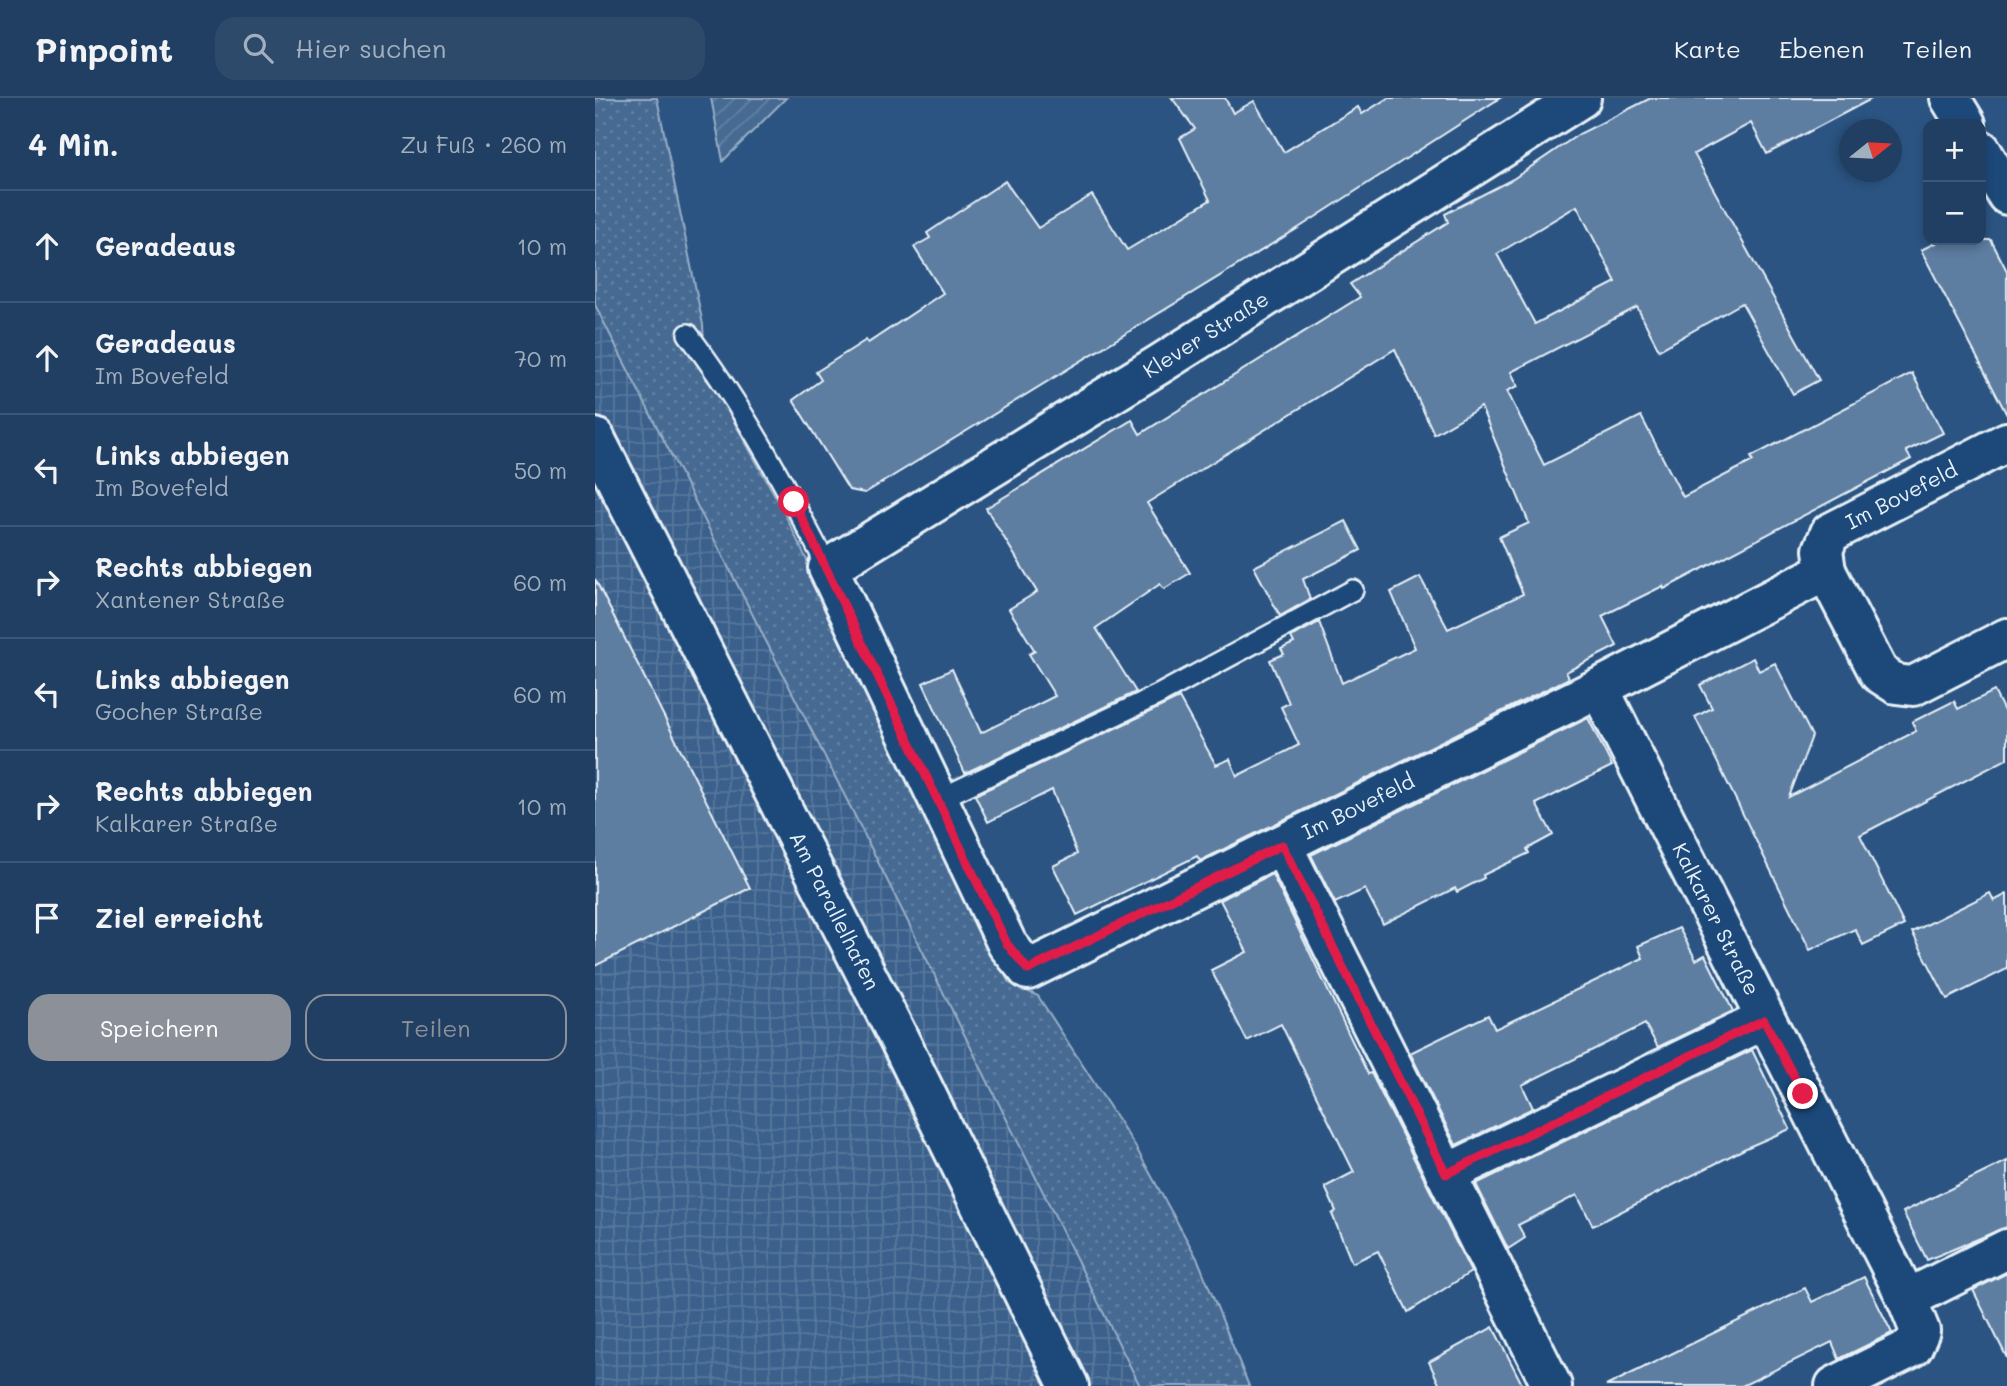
<!DOCTYPE html>
<html lang="de">
<head>
<meta charset="utf-8">
<style>
  body { margin:0; font-family:Mali,sans-serif; background:#2d4a6b; color:#f1f3f6 }
  .controls { position:absolute; right:21px; top:21px; display:grid; overflow:hidden; border-radius:14px; box-shadow:0 4px 10px #0003 }
  .controls button { width:63px; height:63px; display:grid; place-items:center; padding:0; border:0; border-bottom:2px solid #3d5877; background:#203f62; color:#f1f3f6; font:35px sans-serif }
  .compass { position:absolute; left:1244px; top:21px; width:63px; height:63px; border-radius:50%; background:#203f62; box-shadow:0 4px 10px #0003; rotate:72deg }
  .stop { position:absolute; width:21px; height:21px; margin:-16px; border:5px solid #e11d48; border-radius:50%; background:#fff }
  .stop.end { background:#e11d48; border-color:#fff; box-shadow:0 2px 7px #0008 }
  .list { margin:0; padding:0; list-style:none }
  h2 { display:flex; justify-content:space-between; align-items:center; height:91px; margin:0; padding:0 28px; font-size:30px }
  h2 small { font-size:23px; font-weight:400; color:#a2afbe }
  .list li { display:grid; grid-template-columns:46px 1fr auto; gap:21px; align-items:center; box-sizing:border-box; height:112px; padding:0 28px; border-top:2px solid #3d5877 }
  .list b { display:block; font-size:26px; white-space:nowrap }
  .list p { margin:0; font-size:23px; white-space:nowrap; color:#a2afbe }
  .list em { font-size:23px; font-style:normal; color:#a2afbe }
  .actions { display:flex; gap:14px; padding:21px 28px }
  .actions a { flex:1; padding:16px 0; border:2px solid #8c9099; border-radius:21px; text-align:center; font-size:24px; color:#8c9099 }
  .actions .main { background:#8c9099; color:#fff }
  .icon { flex:none; width:38px; height:38px; fill:none; stroke:currentColor; stroke-width:2; stroke-linecap:round; stroke-linejoin:round }
  .map { position:relative; flex:none; width:1412px; height:1288px; overflow:hidden }
  header { display:flex; align-items:center; gap:42px; box-sizing:border-box; height:98px; padding:0 35px; background:#203f62; border-bottom:2px solid #3d5877 }
  header strong { font-size:33px }
  nav { display:flex; gap:38px; margin-inline-start:auto; font-size:24px }
  .search { width:490px; height:63px; background:#2d4a6b; display:flex; align-items:center; gap:18px; box-sizing:border-box; padding:0 24px; border-radius:21px; color:#a2afbe; font-size:26px }
  main { display:flex }
  aside { flex:1; background:#203f62 }
  .map>svg:first-child { display:block }
</style>
</head>
<body>
<header>
<strong>Pinpoint</strong>
<div class="search"><svg class="icon" aria-label="search" viewBox="0 0 24 24"><circle cx="10" cy="10" r="6"/><path d="M15 15l6 6"/></svg>Hier suchen</div>
<nav><a>Karte</a><a>Ebenen</a><a>Teilen</a></nav>
</header>
<main>
<aside>
<h2>4 Min.<small>Zu Fuß · 260 m</small></h2>
<ul class="list">
<li><svg class="icon" aria-label="ahead" viewBox="0 0 24 24"><path d="M12 20V5M6 11l6-6 6 6"/></svg><div><b>Geradeaus</b></div><em>10 m</em></li>
<li><svg class="icon" aria-label="ahead" viewBox="0 0 24 24"><path d="M12 20V5M6 11l6-6 6 6"/></svg><div><b>Geradeaus</b><p>Im Bovefeld</p></div><em>70 m</em></li>
<li><svg class="icon" aria-label="left" viewBox="0 0 24 24"><path d="M17 20v-9H6M10 6l-5 5 5 5"/></svg><div><b>Links abbiegen</b><p>Im Bovefeld</p></div><em>50 m</em></li>
<li><svg class="icon" aria-label="right" viewBox="0 0 24 24"><path d="M7 20v-9h11M14 6l5 5-5 5"/></svg><div><b>Rechts abbiegen</b><p>Xantener Straße</p></div><em>60 m</em></li>
<li><svg class="icon" aria-label="left" viewBox="0 0 24 24"><path d="M17 20v-9H6M10 6l-5 5 5 5"/></svg><div><b>Links abbiegen</b><p>Gocher Straße</p></div><em>60 m</em></li>
<li><svg class="icon" aria-label="right" viewBox="0 0 24 24"><path d="M7 20v-9h11M14 6l5 5-5 5"/></svg><div><b>Rechts abbiegen</b><p>Kalkarer Straße</p></div><em>10 m</em></li>
<li><svg class="icon" aria-label="arrive" viewBox="0 0 24 24"><path d="M6 21V4h12l-3 4 3 4H6"/></svg><div><b>Ziel erreicht</b></div></li>
</ul>
<div class="actions"><a class="main">Speichern</a><a>Teilen</a></div>
</aside>
<div class="map">
<svg width="1412" height="1288" viewBox="0 0 1412 1288">
  <defs>
    <pattern id="industrial-grid" width="8" height="8" patternUnits="userSpaceOnUse" patternTransform="scale(1.75)"><rect width="8" height="8" fill="#3a608b"/><path d="M0 4h8M4 0v8" fill="none" stroke="#56779c"/></pattern>
    <pattern id="grass-dots" width="8" height="8" patternUnits="userSpaceOnUse" patternTransform="scale(1.75)"><rect width="8" height="8" fill="#476b93"/><path d="M2 2h.1M6 6h.1" fill="none" stroke="#6281a3" stroke-width="1.8" stroke-linecap="round"/></pattern>
    <pattern id="garden-furrows" width="10" height="10" patternUnits="userSpaceOnUse" patternTransform="scale(1.75)"><rect width="10" height="10" fill="#476b93"/><path d="M-1 1l2-2M0 10L10 0M9 11l2-2" fill="none" stroke="#6281a3"/></pattern>
  </defs>
  <rect width="100%" height="100%" fill="#2b5482"/>
  <filter id="ink" filterUnits="userSpaceOnUse"><feTurbulence type="fractalNoise" baseFrequency=".0143" numOctaves="2"/><feDisplacementMap in="SourceGraphic" scale="14" xChannelSelector="R" yChannelSelector="G"/><feConvolveMatrix kernelMatrix="1 2 1 2 8 2 1 2 1" color-interpolation-filters="sRGB"/></filter>
  <g filter="url(#ink)">
    <polygon fill="url(#industrial-grid)" points="0,207 257,712 545,1288 0,1288"/>
    <polygon fill="url(#grass-dots)" stroke="#98aec6" stroke-width="2" points="0,0 62,0 108,227 111,281 123,295 187,410 414,885 443,898 540,1048 603,1162 654,1288 545,1288 257,712 0,207"/>
    <polygon fill="url(#garden-furrows)" stroke="#98aec6" stroke-width="2" points="116,0 191,0 128,63"/>
    <g fill="#5d7da1" stroke="#e8f1f8" stroke-width="2" fill-rule="evenodd">
      <polygon points="577,0 630,0 638,15 659,3 689,54 763,9 767,16 793,0 905,0 705,129 270,395 254,392 198,302 226,282 221,274 271,242 273,245 348,195 319,149 335,140 332,135 410,83 443,130 497,97 532,152 615,102 585,40 600,31"/>
      <path d="M1056,0H1278L1172,56L1156,25L1099,56L1224,282L1198,296L1147,205L1064,252L1042,209L916,274L923,288L912,293L949,367L1046,318L1088,399L1158,363L1156,359L1317,275L1348,335L1311,353L1316,361L1069,491L1068,488L1007,518L1022,548L971,574L974,580L605,763L602,758L482,817L458,768L482,756L457,692L393,724L380,697L584,600L621,667L635,661L642,678L704,647L686,609L694,605L675,562L689,556L686,551L699,545L696,539L724,524L747,585L820,550L796,494L825,479L853,531L928,496L904,439L934,425L886,309L839,336L800,251L552,405L595,475L569,491L565,486L501,530L541,594L370,675L328,585L357,571L386,635L460,598L434,556L440,553L414,511L442,494L391,410L537,322L545,336L765,199L755,186L853,124L850,116L918,81L984,36ZM982,108L1021,184L940,226L902,156Z"/>
      <polygon points="1346,142 1396,142 1412,173 1412,317 1326,152"/>
      <polygon points="751,423 766,452 708,481 715,501 685,518 659,469"/>
      <polygon points="0,481 155,790 0,868"/>
      <polygon points="1158,560 1164,573 1180,565 1217,638 1194,699 1321,633 1317,624 1359,603 1363,611 1399,593 1412,619 1412,661 1265,737 1309,827 1268,847 1260,831 1215,852 1100,619 1117,610 1105,587"/>
      <polygon points="993,620 1017,668 941,706 958,737 932,751 934,755 888,777 889,780 862,794 860,790 788,826 770,791 740,805 716,757"/>
      <polygon points="677,776 773,976 776,975 876,1174 813,1214 783,1153 757,1165 737,1116 741,1113 730,1089 759,1074 686,926 652,943 616,872 652,854 625,802"/>
      <polygon points="1395,795 1399,803 1412,796 1412,871 1352,901 1317,834"/>
      <polygon points="1084,830 1101,862 1110,857 1138,913 1063,949 1050,926 927,987 938,1010 861,1047 815,955 893,917 900,931 1048,860 1043,848"/>
      <polygon points="1157,952 1195,1031 1151,1050 998,1128 982,1097 923,1127 930,1140 913,1151 881,1086"/>
      <polygon points="1412,1063 1412,1129 1332,1162 1308,1114"/>
      <polygon points="1412,1175 1412,1260 1378,1192"/>
      <polygon points="1269,1179 1297,1235 1244,1261 1237,1244 1147,1288 1011,1288 1210,1190 1217,1204"/>
      <polygon points="898,1229 928,1288 845,1288 834,1264"/>
    </g>
    <g fill="none" stroke-linecap="round" stroke-linejoin="round">
      <g stroke="#e8f1f8" stroke-width="24">
        <g id="service">
          <path d="M93,236C148,308 191,389 233,470"/>
          <polyline points="342,702 563,597 758,492"/>
        </g>
      </g>
      <g stroke="#e8f1f8" stroke-width="44">
        <g id="minor">
          <path id="s1" d="M986,0L565,266L233,470L412,846L433,872L1004,590L1231,473L1228,452L1235,435L1412,344"/>
          <polyline points="1355,0 1371,26"/>
          <polyline points="1386,52 1412,97"/>
          <path id="s2" d="M0,340L303,939L474,1288"/>
          <polyline points="1231,473 1284,575 1301,586 1318,588 1412,540"/>
          <path id="s3" d="M1004,590L1312,1201"/>
          <polyline points="687,747 957,1288"/>
          <polyline points="851,1076 1169,922"/>
          <polyline points="1240,1288 1318,1249 1325,1233 1312,1201 1412,1151"/>
        </g>
      </g>
      <use href="#service" stroke="#1f4a7a" stroke-width="19"/>
      <use href="#minor" stroke="#1f4a7a" stroke-width="38"/>
    </g>
  </g>
  <g fill="none" stroke-linecap="round" stroke-linejoin="round" filter="url(#ink)">
    <polyline stroke="#e11d48" stroke-width="9" points="199,404 412,846 433,872 687,747 851,1076 1169,922 1208,996"/>
  </g>
  <g text-anchor="middle" stroke-width="7" stroke-linejoin="round" paint-order="stroke">
    <g font-size="21" fill="#e8f1f8" stroke="#1f4a7a">
      <text transform="translate(611 237) rotate(-32)" y="7">Klever Straße</text>
      <text dy="7" stroke="none"><textPath href="#s1" startOffset="2350">Im Bovefeld</textPath></text>
      <text dy="7" stroke="none"><textPath href="#s1" startOffset="1706">Im Bovefeld</textPath></text>
      <text dy="7" stroke="none"><textPath href="#s2" startOffset="530">Am Parallelhafen</textPath></text>
      <text dy="7" stroke="none"><textPath href="#s3" startOffset="259">Kalkarer Straße</textPath></text>
    </g>
  </g>
</svg>
<div class="controls">
<button>+</button>
<button>−</button>
</div>
<svg class="compass" viewBox="-18 -18 36 36"><path d="M0-13l5 13h-10z" fill="#e53935"/><path d="M0 13l5-13h-10z" fill="#a2afbe"/></svg>
<div class="stop" style="left:199px;top:404px"></div>
<div class="stop end" style="left:1208px;top:996px"></div>
</div>
</main>
</body>
</html>
